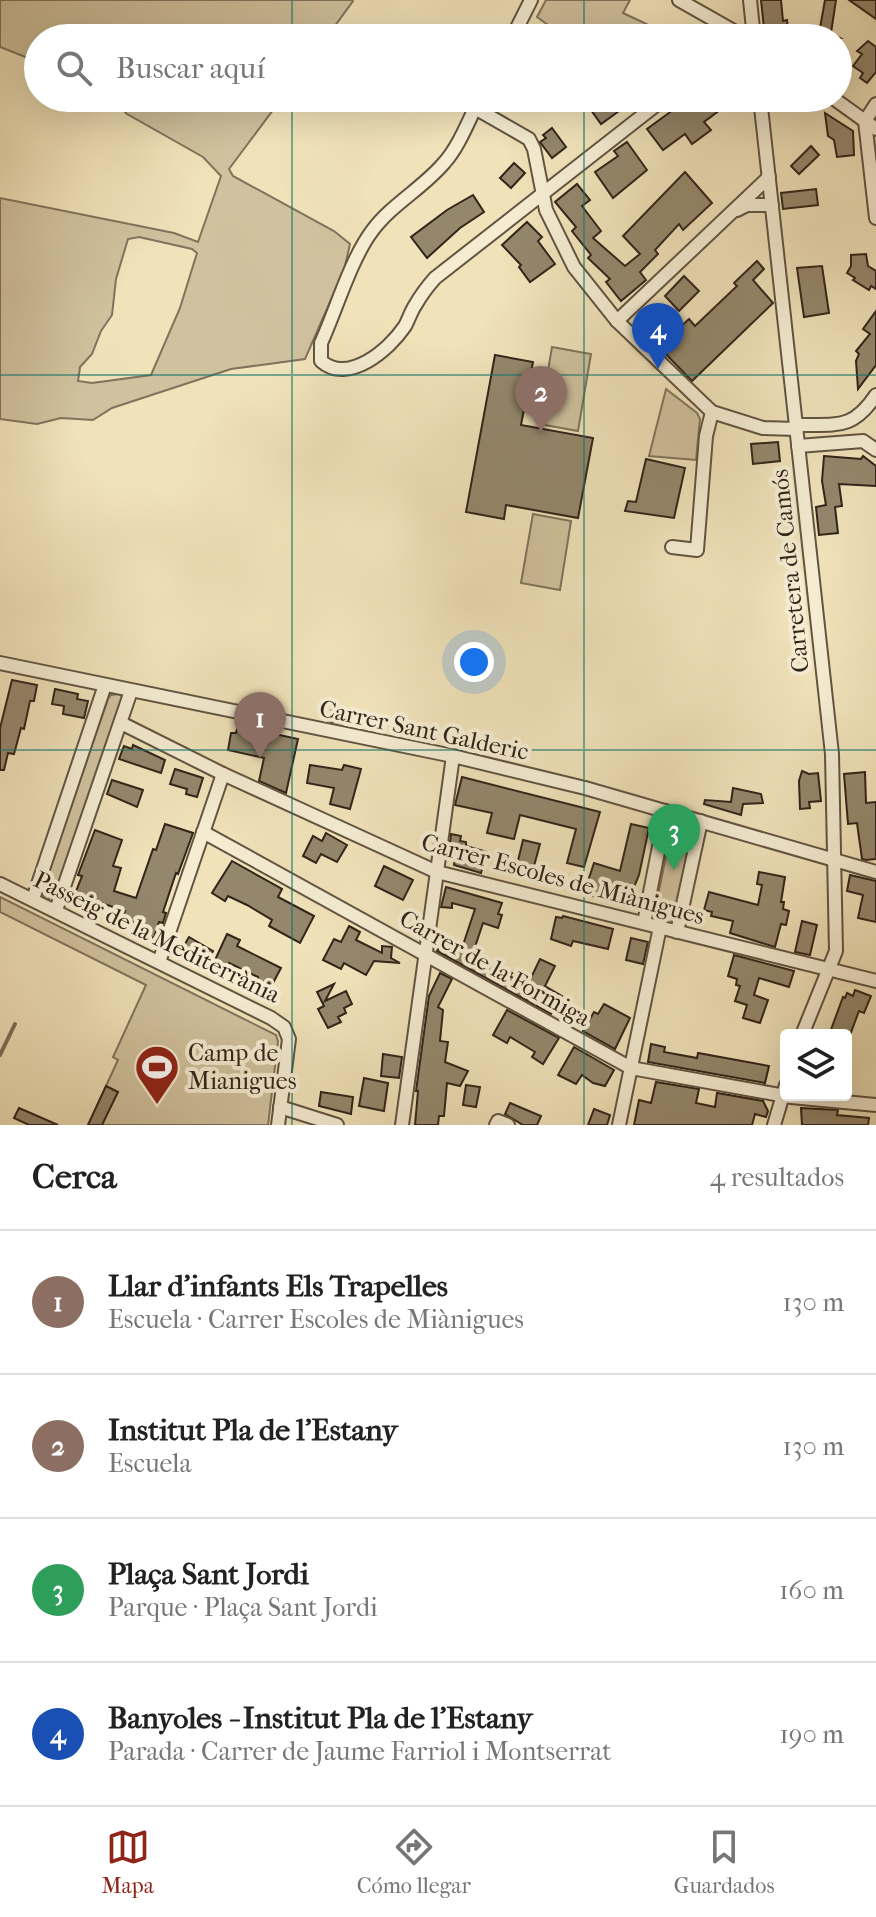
<!DOCTYPE html>
<html lang="es">
<head>
<meta charset="utf-8">
<style>
  body { margin:0; font-family:"IM FELL French Canon",serif; background:#f2f2f2; color:#222 }
  .controls { position:absolute; right:24px; bottom:24px; display:grid; overflow:hidden; border-radius:8px; box-shadow:0 8px 32px #0002 }
  .controls button { width:72px; height:72px; display:grid; place-items:center; padding:0; border:0; border-bottom:2px solid #e0e0e0; background:#fff; color:#222; font:40px sans-serif }
  .you { position:absolute; left:474px; top:662px; width:28px; height:28px; margin:-20px; border:6px solid #fff; border-radius:50%; background:#1a73e8; box-shadow:0 0 0 12px #1a73e833 }
  .badge { display:grid; place-items:center; width:52px; height:52px; border-radius:50%; background:#8f2418; color:#fff; font-size:26px; font-weight:700 }
  .pin { position:absolute; translate:-50% -66px; filter:drop-shadow(0 2px 4px #0008) }
  .pin::after { content:''; position:absolute; top:42px; width:28px; height:24px; background:inherit; clip-path:polygon(0 0,100% 0,50% 100%) }
  .list { margin:0; padding:0; list-style:none }
  h2 { display:flex; justify-content:space-between; align-items:center; height:104px; margin:0; padding:0 32px; font-size:34px }
  h2 small { font-size:26px; font-weight:400; color:#767676 }
  .list li { display:grid; grid-template-columns:52px 1fr auto; gap:24px; align-items:center; box-sizing:border-box; height:144px; padding:0 32px; border-top:2px solid #e0e0e0 }
  .list b { display:block; font-size:30px; white-space:nowrap }
  .list p { margin:0; font-size:26px; white-space:nowrap; color:#767676 }
  .list em { font-size:26px; font-style:normal; color:#767676 }
  .icon { flex:none; width:44px; height:44px; fill:none; stroke:currentColor; stroke-width:2; stroke-linecap:round; stroke-linejoin:round }
  .map { position:relative; flex:none; width:876px; height:1125px; overflow:hidden }
  .search { position:absolute; background:#fff; box-shadow:0 8px 32px #0002; left:24px; right:24px; top:24px; height:88px; display:flex; align-items:center; gap:20px; box-sizing:border-box; padding:0 28px; border-radius:44px; color:#767676; font-size:30px }
  .sheet { height:680px; background:#fff }
  nav { display:flex; justify-content:space-around; align-items:center; box-sizing:border-box; height:112px; border-top:2px solid #e0e0e0; background:#fff; font-size:22px; color:#767676 }
  nav a { display:grid; justify-items:center; gap:4px }
  nav .on { color:#8f2418 }
  .map>svg:first-child { display:block }
</style>
</head>
<body>
<div class="map">
<svg width="876" height="1125" viewBox="0 0 876 1125">
  <rect width="100%" height="100%" fill="#f0e2b9"/>
  <filter id="stains"><feTurbulence type="fractalNoise" baseFrequency=".0025" numOctaves="4"/><feColorMatrix values="0 0 0 0 .2 0 0 0 0 .09 0 0 0 0 .02 0 0 0 .5 -.17"/></filter>
  <radialGradient id="worn" r=".72"><stop offset=".6" stop-color="#630" stop-opacity="0"/><stop offset="1" stop-color="#630" stop-opacity=".3"/></radialGradient>
  <g fill="#d0c29e" stroke="#80735c" stroke-width="2" fill-rule="evenodd">
    <polygon points="0,0 352,0 353,1 326,38 38,38 38,62 0,47"/>
    <polygon points="546,0 630,0 623,13 655,28 644,38 566,38 537,17"/>
    <path d="M110,98H282L229,169L233,176L334,231L350,244L344,270L305,359L231,369L112,408L93,420L61,418L37,424L0,419V198L174,233L198,242L221,176L203,157L127,114ZM139,237L192,249L197,253L180,308L151,375L92,383L78,381L80,367L92,354L101,331L112,315L116,279L128,239Z"/>
    <polygon points="552,347 591,354 578,431 539,424"/>
    <polygon points="666,389 697,413 700,419 696,460 649,456"/>
    <polygon points="533,514 571,521 560,590 521,583"/>
    <polygon points="119,694 124,698 57,896 46,900 41,892 108,699 111,695"/>
    <polygon points="679,821 683,821 693,832 675,920 666,925 656,920 654,915 672,827"/>
    <polygon points="0,897 276,1035 278,1041 268,1125 88,1125 118,1060 113,1057 146,985 0,912"/>
  </g>
  <g fill="none" stroke-linecap="round" stroke-linejoin="round">
    <polyline stroke="#7d6f59" stroke-width="4" points="0,1055 15,1024"/>
  </g>
  <g fill="#94876c" stroke="#312419" stroke-width="2">
    <polygon points="761,0 781,0 783,21 787,20 788,30 773,31 773,27 764,28"/>
    <polygon points="825,0 836,0 831,33 840,38 810,38 815,26 820,28"/>
    <polygon points="849,0 876,0 876,19"/>
    <polygon points="868,41 876,47 876,72 867,83 860,78 863,73 853,66 862,54 857,51"/>
    <polygon points="593,98 630,98 617,108 619,111 601,124 586,103"/>
    <polygon points="682,98 736,98 704,122 711,130 692,144 685,134 663,150 647,129 673,110 671,106"/>
    <polygon points="825,113 853,131 854,155 837,157 834,140 828,136"/>
    <polygon points="552,128 566,147 552,158 540,142 546,138 543,135"/>
    <polygon points="627,142 647,170 613,198 595,172 618,156 614,151"/>
    <polygon points="811,146 819,155 799,174 791,166"/>
    <polygon points="514,163 525,173 511,188 500,178"/>
    <polygon points="685,172 712,203 683,230 679,224 655,250 658,254 640,272 646,280 621,301 606,282 610,279 588,258 591,255 572,231 576,227 555,202 577,184 590,200 582,206 601,231 593,238 625,266 640,254 623,236"/>
    <polygon points="816,189 818,205 783,209 781,193"/>
    <polygon points="473,195 484,212 460,228 427,258 411,237 447,210"/>
    <polygon points="527,222 542,237 538,241 555,264 530,282 519,267 521,265 502,245"/>
    <polygon points="866,254 868,266 876,271 876,289 871,286 869,290 853,280 855,278 847,273 851,266 851,255"/>
    <polygon points="757,261 764,269 753,280 773,303 692,381 659,347 689,319 695,326 737,286 734,283"/>
    <polygon points="822,266 829,313 804,317 797,268"/>
    <polygon points="684,276 699,291 679,311 665,296"/>
    <polygon points="876,311 876,365 858,389 856,361 859,354 856,351 870,334 863,329"/>
    <polygon points="495,355 533,362 521,425 593,438 578,518 506,505 504,519 466,512"/>
    <polygon points="778,442 780,461 753,464 751,444"/>
    <polygon points="824,456 861,459 863,456 876,466 876,486 839,484 842,506 835,507 838,533 819,535 816,507 826,505 822,481"/>
    <polygon points="646,459 685,468 674,518 625,511 628,501 636,502"/>
    <polygon points="12,680 37,685 34,701 30,701 24,729 21,728 14,754 8,753 4,770 0,770 0,728"/>
    <polygon points="55,689 78,694 77,699 88,701 84,718 63,714 64,706 52,704"/>
    <polygon points="333,706 348,711 343,724 328,721"/>
    <polygon points="238,726 298,739 286,793 259,781 264,758 228,750 231,733 236,733"/>
    <polygon points="133,745 165,760 161,773 119,759 124,746 132,749"/>
    <polygon points="310,765 342,770 344,765 361,769 350,809 330,804 334,788 307,783"/>
    <polygon points="175,769 203,778 197,797 186,794 187,789 170,784"/>
    <polygon points="802,771 809,774 818,773 821,801 809,802 810,808 800,809 799,781"/>
    <polygon points="865,772 866,803 876,802 876,859 866,860 862,859 857,823 848,824 844,774"/>
    <polygon points="462,777 600,812 584,867 567,863 576,829 520,815 514,839 487,833 492,813 455,805"/>
    <polygon points="112,780 143,790 137,807 107,794"/>
    <polygon points="733,788 761,794 763,803 743,804 741,815 704,804 705,800 731,802"/>
    <polygon points="165,824 193,833 178,874 176,873 163,912 166,913 163,923 159,922 154,938 144,935 147,926 122,918 125,911 75,894 82,876 78,875 95,830 122,840 113,866 121,868 114,891 136,898 153,849 156,850"/>
    <polygon points="631,824 649,828 639,875 627,904 588,895 591,885 587,884 594,863 620,871"/>
    <polygon points="326,833 347,845 337,862 321,854 316,863 303,856 313,836 322,841"/>
    <polygon points="451,834 461,836 460,841 466,842 466,846 487,852 481,873 454,865 455,859 448,858"/>
    <polygon points="523,840 540,844 531,877 515,873"/>
    <polygon points="232,861 282,889 278,897 314,916 300,943 269,926 272,920 247,905 228,896 225,901 212,893"/>
    <polygon points="384,866 413,880 403,900 375,886"/>
    <polygon points="759,872 785,877 781,902 784,902 783,909 789,911 786,925 781,924 775,947 730,933 733,921 711,916 712,912 704,910 709,892 758,905 762,885 757,884"/>
    <polygon points="850,875 876,881 876,922 858,918 863,895 847,891"/>
    <polygon points="446,887 502,903 498,914 502,915 498,928 483,923 473,953 481,957 479,960 495,969 498,965 512,973 510,976 527,986 540,959 555,966 545,986 562,996 551,1014 437,951 444,938 462,948 475,909 452,903 452,908 441,907"/>
    <polygon points="563,916 613,929 608,949 573,941 571,946 551,939 556,917 562,918"/>
    <polygon points="802,921 817,925 810,955 795,952"/>
    <polygon points="349,926 360,932 356,940 382,953 382,946 392,947 391,958 400,963 374,961 366,975 344,963 341,969 323,960 334,939 341,942"/>
    <polygon points="227,934 240,940 237,946 281,968 265,998 253,991 258,977 229,963 228,966 215,960"/>
    <polygon points="189,937 213,951 204,966 194,960 191,964 178,956"/>
    <polygon points="631,938 648,942 643,964 626,960"/>
    <polygon points="734,955 794,971 789,987 759,978 754,995 768,1000 760,1023 743,1018 747,1005 735,1001 740,986 736,985 737,979 728,976"/>
    <polygon points="440,973 452,979 438,1007 443,1010 440,1041 448,1042 445,1062 468,1071 460,1086 447,1083 444,1116 439,1116 438,1125 415,1125 418,1091 416,1091 429,996"/>
    <polygon points="334,984 325,1001 346,991 352,1004 344,1008 346,1013 338,1017 341,1022 328,1028 318,1009 324,1006 317,992"/>
    <polygon points="855,990 871,996 864,1013 859,1011 850,1035 829,1035 843,997 845,998 847,993 853,996"/>
    <polygon points="604,1004 630,1018 615,1049 583,1031 594,1012 598,1014"/>
    <polygon points="507,1010 559,1038 543,1064 532,1057 535,1052 510,1037 507,1043 493,1035"/>
    <polygon points="651,1044 665,1047 664,1052 697,1058 698,1053 769,1066 765,1083 648,1062"/>
    <polygon points="574,1047 614,1070 605,1086 593,1083 582,1075 576,1084 558,1075"/>
    <polygon points="383,1054 402,1057 399,1078 381,1076"/>
    <polygon points="364,1078 388,1083 384,1111 359,1106"/>
    <polygon points="656,1082 699,1089 696,1103 715,1107 717,1093 763,1101 768,1111 766,1117 755,1114 752,1125 634,1125 639,1100 651,1103"/>
    <polygon points="466,1085 480,1087 476,1107 463,1105"/>
    <polygon points="106,1086 118,1092 102,1125 88,1125"/>
    <polygon points="321,1092 353,1097 351,1114 319,1106"/>
    <polygon points="510,1103 541,1116 537,1125 523,1125 505,1114"/>
    <polygon points="19,1108 58,1125 29,1125 14,1118"/>
    <polygon points="801,1108 838,1110 837,1115 869,1118 868,1125 802,1125"/>
    <polygon points="594,1109 610,1115 607,1125 588,1125"/>
  </g>
  <g fill="none" stroke-linecap="round" stroke-linejoin="round">
    <g stroke="#615441" stroke-width="16">
      <g id="minor">
        <polyline points="679,0 746,38"/>
        <polyline points="750,0 754,38"/>
        <polyline points="512,38 531,0"/>
        <path d="M480,98C469,119 460,145 444,163C423,188 392,204 372,231C351,259 336,310 321,343V361C348,385 389,350 405,326C409,319 411,311 416,304C421,295 428,286 435,278L665,98"/>
        <polyline points="760,98 832,754 836,951 802,1035"/>
        <polyline points="833,98 876,129"/>
        <polyline points="475,108 529,139 534,149 546,210 574,267 617,321 712,412 763,428 797,429"/>
        <polyline points="865,121 876,218"/>
        <polyline points="865,121 876,104"/>
        <polyline points="737,210 747,205 772,205"/>
        <polyline points="617,321 769,177"/>
        <path d="M796,425C836,424 852,431 876,395"/>
        <polyline points="798,446 863,441 876,450"/>
        <polyline points="672,547 697,550 706,436 712,412"/>
        <polyline points="0,663 453,756 585,788 876,872"/>
        <polyline points="121,723 223,774 437,872 876,981"/>
        <polyline points="203,832 631,1068 791,1097 876,1105"/>
        <polyline points="0,884 271,1018 284,1027 289,1039 278,1125"/>
        <polyline points="33,899 105,685"/>
        <polyline points="56,910 131,691"/>
        <polyline points="644,923 666,811"/>
        <polyline points="677,932 701,821"/>
        <polyline points="159,962 223,774"/>
        <polyline points="280,1107 337,1125"/>
        <polyline points="402,1125 453,756"/>
        <polyline points="496,1125 498,1121 508,1125"/>
        <polyline points="619,1125 660,927"/>
        <polyline points="774,1125 786,1085"/>
      </g>
    </g>
    <use href="#minor" stroke="#f5ecd2" stroke-width="12"/>
  </g>
  <path fill="none" stroke="#0f766e" stroke-width="2" stroke-opacity="0.55" d="M292,0V38M584,0V38M292,98V1125M584,98V1125M0,375H876M0,750H876"/>
  <defs>
    <g id="stadium-pin" transform="scale(2.3)"><path d="M0 17L-7.5 6A9.5 9.5 0 1 1 7.5 6Z" fill="#8f2418" stroke="#f5ecd2"/><path d="M0-5a6.5 5 0 1 0 0 10a6.5 5 0 1 0 0-10ZM-3.5-1.8h7v3.6h-7Z" fill="#fff"/></g>
  </defs>
  <g fill-rule="evenodd">
    <use href="#stadium-pin" x="157" y="1067"/>
  </g>
  <g text-anchor="middle" stroke-width="8" stroke-linejoin="round" paint-order="stroke">
    <g font-size="24" fill="#312419" stroke="#f5ecd2">
      <text transform="translate(790 571) rotate(-96)" y="8">Carretera de Camós</text>
      <text transform="translate(424 730) rotate(12)" y="8">Carrer Sant Galderic</text>
      <text transform="translate(563 879) rotate(15)" y="8">Carrer Escoles de Miànigues</text>
      <text transform="translate(157 937) rotate(26)" y="8">Passeig de la Mediterrània</text>
      <text transform="translate(495 968) rotate(29)" y="8">Carrer de la Formiga</text>
    </g>
    <g font-size="24" fill="#312419" stroke="#f5ecd2" text-anchor="start">
      <text x="188" y="1061">Camp de<tspan x="188" dy="28">Mianigues</tspan></text>
    </g>
  </g>
  <rect width="100%" height="100%" filter="url(#stains)"/>
  <rect width="100%" height="100%" fill="url(#worn)"/>
</svg>
<div class="controls">
<button><svg class="icon" aria-label="layers" viewBox="0 0 24 24"><path d="M12 4l9 5-9 5-9-5zM3 14l9 5 9-5"/></svg></button>
</div>
<div class="you"></div>
<div class="pin badge" style="left:260px;top:758px;background:#8d6e63">1</div>
<div class="pin badge" style="left:541px;top:432px;background:#8d6e63">2</div>
<div class="pin badge" style="left:674px;top:870px;background:#2e9e5b">3</div>
<div class="pin badge" style="left:658px;top:369px;background:#1a4fb4">4</div>
<div class="search"><svg class="icon" aria-label="search" viewBox="0 0 24 24"><circle cx="10" cy="10" r="6"/><path d="M15 15l6 6"/></svg>Buscar aquí</div>
</div>
<section class="sheet">
<h2>Cerca<small>4 resultados</small></h2>
<ul class="list">
<li><span class="badge" style="background:#8d6e63">1</span><div><b>Llar d'infants Els Trapelles</b><p>Escuela · Carrer Escoles de Miànigues</p></div><em>130 m</em></li>
<li><span class="badge" style="background:#8d6e63">2</span><div><b>Institut Pla de l'Estany</b><p>Escuela</p></div><em>130 m</em></li>
<li><span class="badge" style="background:#2e9e5b">3</span><div><b>Plaça Sant Jordi</b><p>Parque · Plaça Sant Jordi</p></div><em>160 m</em></li>
<li><span class="badge" style="background:#1a4fb4">4</span><div><b>Banyoles - Institut Pla de l'Estany</b><p>Parada · Carrer de Jaume Farriol i Montserrat</p></div><em>190 m</em></li>
</ul>
</section>
<nav>
<a class="on"><svg class="icon" aria-label="map" viewBox="0 0 24 24"><path d="M3 6l6-2 6 2 6-2v14l-6 2-6-2-6 2zM9 4v14M15 6v14"/></svg>Mapa</a>
<a><svg class="icon" aria-label="directions" viewBox="0 0 24 24"><path d="M12 3l9 9-9 9-9-9zM9 14v-3h6M13 9l2 2-2 2"/></svg>Cómo llegar</a>
<a><svg class="icon" aria-label="saved" viewBox="0 0 24 24"><path d="M7 4h10v16l-5-4-5 4z"/></svg>Guardados</a>
</nav>
</body>
</html>
